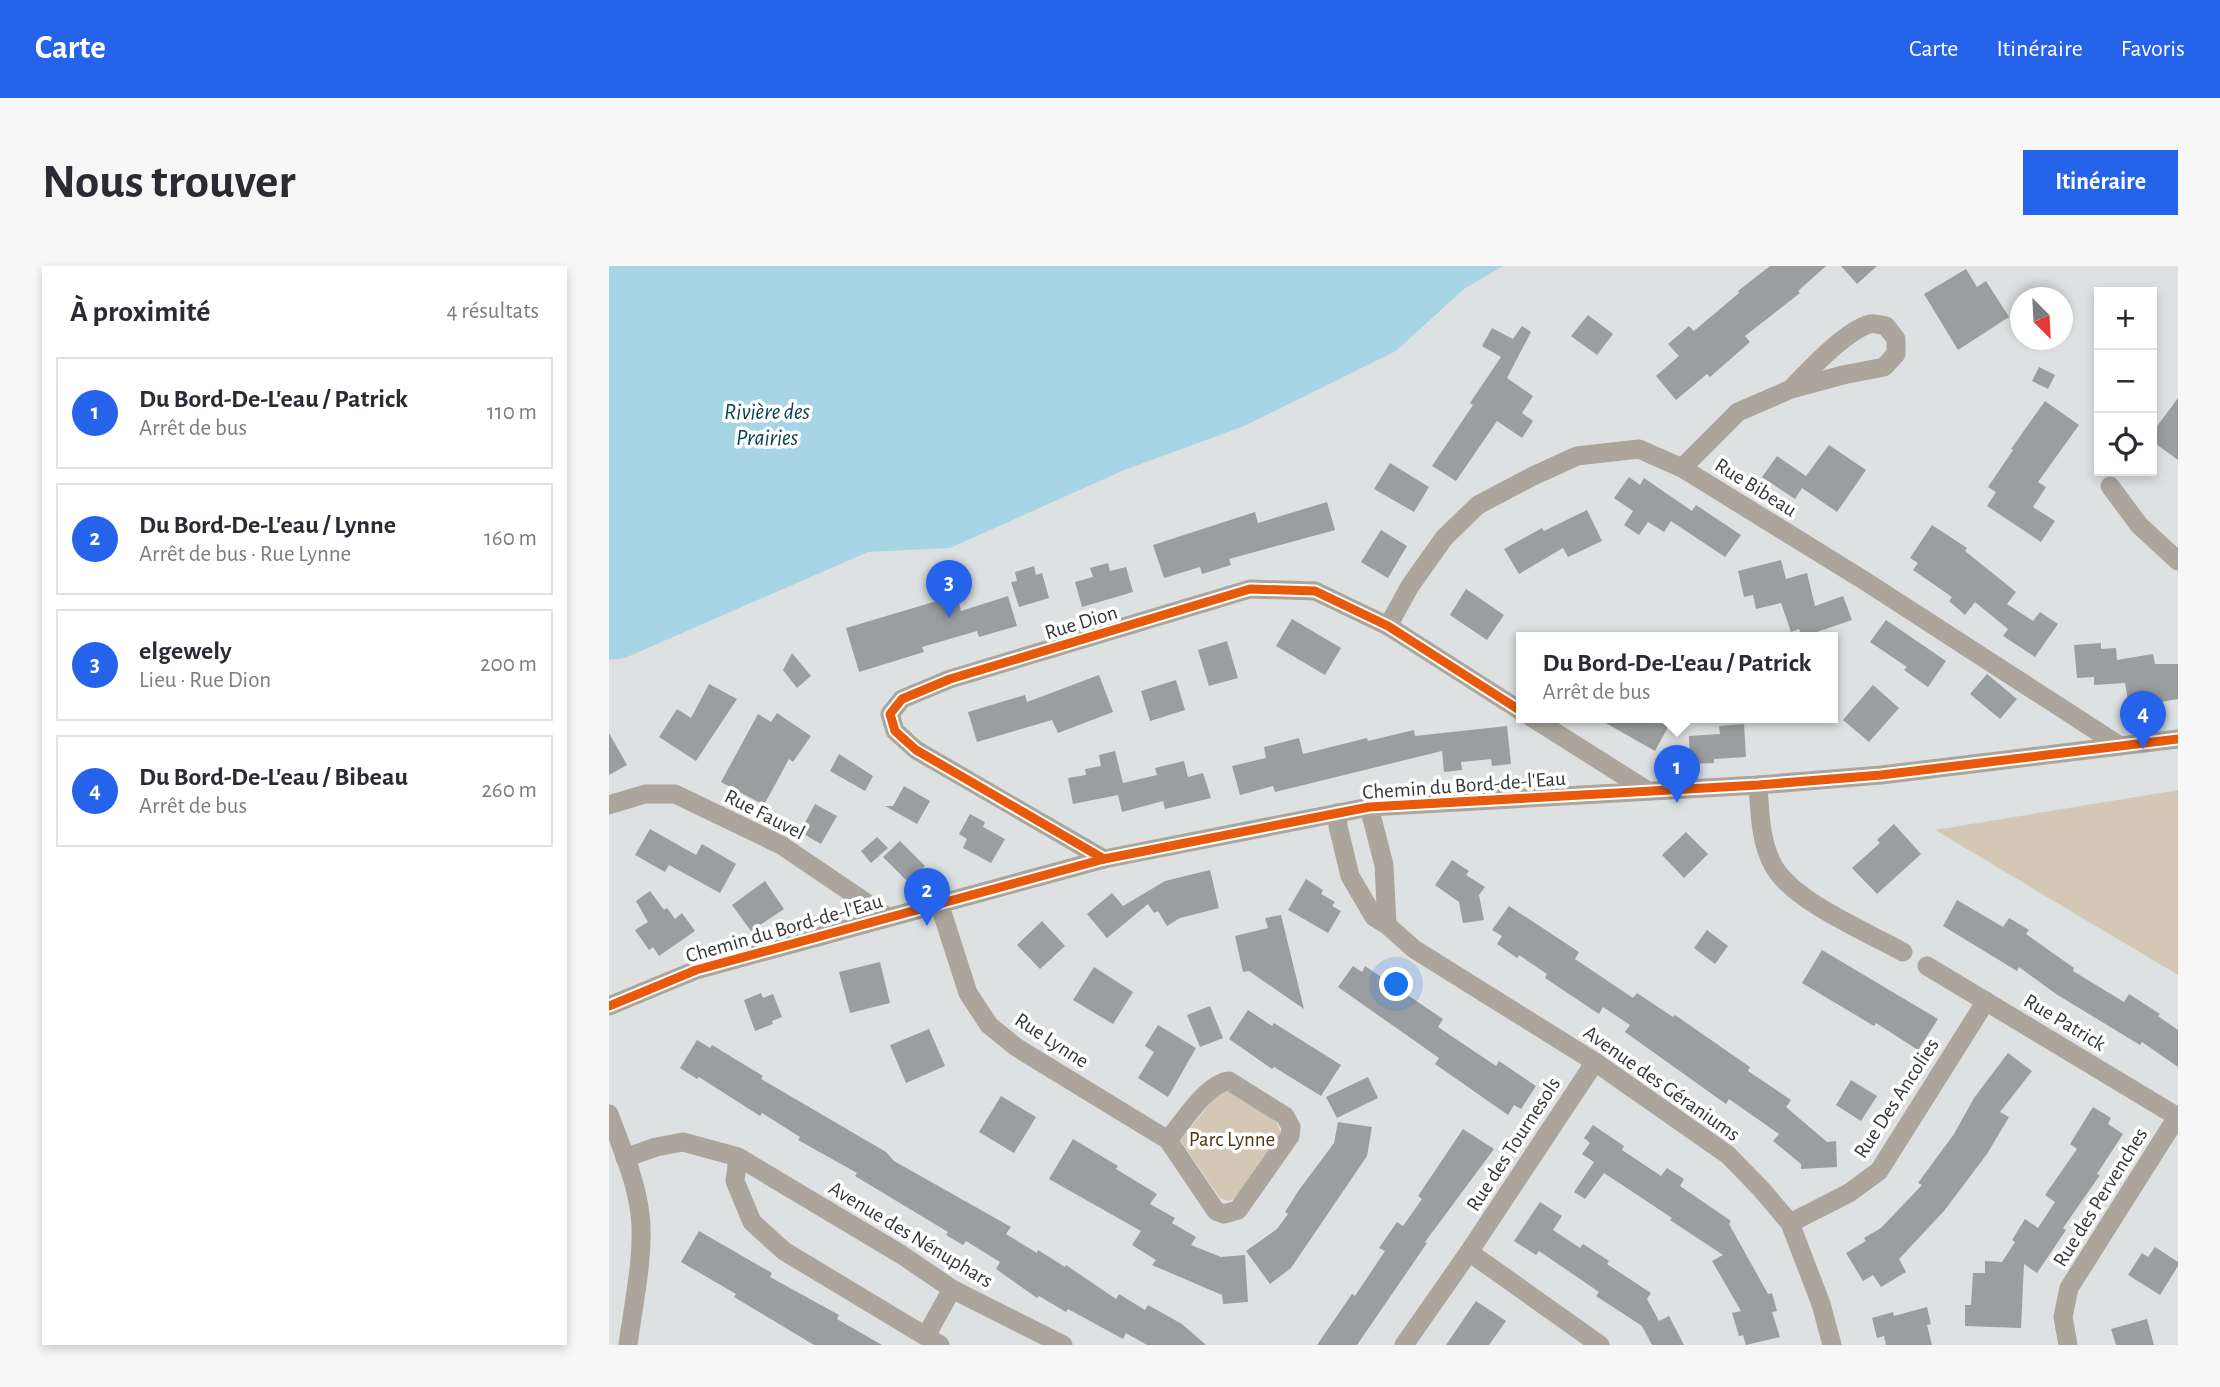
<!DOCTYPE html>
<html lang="fr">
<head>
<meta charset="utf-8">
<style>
  body { margin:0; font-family:"Alegreya Sans",sans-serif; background:#f7f7f7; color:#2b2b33 }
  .controls { position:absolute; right:21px; top:21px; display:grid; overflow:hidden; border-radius:0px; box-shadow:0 4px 10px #0003 }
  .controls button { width:63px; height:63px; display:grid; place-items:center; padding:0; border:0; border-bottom:2px solid #e1e1e2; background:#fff; color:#2b2b33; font:35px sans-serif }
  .compass { position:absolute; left:1401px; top:21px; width:63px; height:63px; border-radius:50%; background:#fff; box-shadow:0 4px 10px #0003; rotate:156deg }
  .you { position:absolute; left:788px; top:719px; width:24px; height:24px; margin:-18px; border:5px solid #fff; border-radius:50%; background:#1a73e8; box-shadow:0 0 0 10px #1a73e833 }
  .badge { display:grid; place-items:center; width:46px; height:46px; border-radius:50%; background:#2563eb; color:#fff; font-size:23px; font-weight:700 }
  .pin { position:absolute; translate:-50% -58px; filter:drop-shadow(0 2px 4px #0008) }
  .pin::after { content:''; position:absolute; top:37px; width:24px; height:21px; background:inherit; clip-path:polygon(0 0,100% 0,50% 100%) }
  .popup { position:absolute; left:907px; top:366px; width:322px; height:91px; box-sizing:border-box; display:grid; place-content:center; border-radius:0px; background:#fff; filter:drop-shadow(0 2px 5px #0005); font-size:23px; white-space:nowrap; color:#7c7c81 }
  .popup b { font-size:26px; color:#2b2b33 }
  .popup::after { content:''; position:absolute; left:50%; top:100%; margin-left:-14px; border:14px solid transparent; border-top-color:#fff }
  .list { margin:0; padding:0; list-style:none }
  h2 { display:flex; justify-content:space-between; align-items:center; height:91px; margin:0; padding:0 28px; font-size:30px }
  h2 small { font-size:23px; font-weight:400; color:#7c7c81 }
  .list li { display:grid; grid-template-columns:46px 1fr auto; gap:21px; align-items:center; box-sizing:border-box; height:112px; margin:0 14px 14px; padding:0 14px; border:2px solid #e1e1e2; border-radius:0px }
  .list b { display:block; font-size:26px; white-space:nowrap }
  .list p { margin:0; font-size:23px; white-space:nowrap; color:#7c7c81 }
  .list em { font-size:23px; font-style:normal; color:#7c7c81 }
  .icon { flex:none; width:38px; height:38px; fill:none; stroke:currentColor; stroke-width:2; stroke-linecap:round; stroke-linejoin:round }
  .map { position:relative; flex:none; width:1569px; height:1079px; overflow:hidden; border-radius:0px }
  header { display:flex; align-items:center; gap:42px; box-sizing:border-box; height:98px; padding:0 35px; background:#2563eb; color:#fff }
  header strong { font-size:33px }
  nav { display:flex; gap:38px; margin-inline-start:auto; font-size:24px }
  .intro { display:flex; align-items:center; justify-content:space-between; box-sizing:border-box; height:168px; padding:0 42px }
  h1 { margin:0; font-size:49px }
  .button { padding:18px 32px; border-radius:0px; background:#2563eb; color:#fff; font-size:24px; font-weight:700 }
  main { display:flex; gap:42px; padding:0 42px }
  aside { flex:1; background:#fff; border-radius:0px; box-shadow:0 4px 10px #0003 }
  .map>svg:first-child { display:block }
</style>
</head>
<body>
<header>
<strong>Carte</strong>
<nav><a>Carte</a><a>Itinéraire</a><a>Favoris</a></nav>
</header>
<div class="intro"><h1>Nous trouver</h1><a class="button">Itinéraire</a></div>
<main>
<aside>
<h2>À proximité<small>4 résultats</small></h2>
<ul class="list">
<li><span class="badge">1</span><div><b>Du Bord-De-L'eau / Patrick</b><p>Arrêt de bus</p></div><em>110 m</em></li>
<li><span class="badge">2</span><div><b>Du Bord-De-L'eau / Lynne</b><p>Arrêt de bus · Rue Lynne</p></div><em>160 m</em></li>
<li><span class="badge">3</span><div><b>elgewely</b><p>Lieu · Rue Dion</p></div><em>200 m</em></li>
<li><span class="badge">4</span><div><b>Du Bord-De-L'eau / Bibeau</b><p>Arrêt de bus</p></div><em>260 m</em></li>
</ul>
</aside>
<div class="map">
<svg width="1569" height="1079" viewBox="0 0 1569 1079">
  <rect width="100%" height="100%" fill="#dee1e2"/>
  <g fill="#d5c7b5">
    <polygon points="1569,524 1569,709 1326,564"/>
    <path d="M615,826H621C638,836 673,849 672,871L629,932L618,935L611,932L571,874L606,832Z"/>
  </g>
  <polygon fill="#a8d5e6" points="0,0 894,0 855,23 787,85 635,160 513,205 341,282 259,286 16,392 0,394"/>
  <g fill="#9b9e9f">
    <polygon points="1161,0 1217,0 1189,25 1191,27 1136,70 1141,76 1101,111 1098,108 1067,134 1047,110 1070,90 1059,78 1080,60 1085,65 1130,27 1129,25"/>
    <polygon points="1232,0 1268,0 1248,18"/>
    <polygon points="1357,3 1368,21 1377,15 1400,51 1349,84 1315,28"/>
    <polygon points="979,49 1004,68 988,89 962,70"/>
    <polygon points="913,60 922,66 898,112 924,130 913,147 924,155 913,172 888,155 847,215 823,200 864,139 861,137 892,91 873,80 883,62 904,73"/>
    <polygon points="1430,101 1446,109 1439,123 1423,115"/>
    <polygon points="1569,132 1569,194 1543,175 1543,167"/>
    <polygon points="1436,135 1470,159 1429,216 1437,221 1424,241 1446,255 1432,276 1378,240 1387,226 1379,221 1404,184 1402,183"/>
    <polygon points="1220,179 1257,204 1228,246 1193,222 1186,233 1153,211 1168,190 1197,210"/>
    <polygon points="781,197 820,221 805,246 765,223"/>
    <polygon points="1020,211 1031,219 1035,212 1083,245 1087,239 1132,269 1116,291 1062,255 1055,266 1039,256 1030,269 1015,259 1024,245 1005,232"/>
    <polygon points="718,236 726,264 620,293 622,299 593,308 591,301 555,312 544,279 646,246 649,257"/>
    <polygon points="978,244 993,275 959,291 954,282 910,308 895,283 933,262 935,265"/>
    <polygon points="1323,259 1358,282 1356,285 1407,326 1398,338 1424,355 1431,346 1449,358 1426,391 1394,370 1399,363 1366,336 1356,349 1340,335 1343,331 1304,304 1309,297 1301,292"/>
    <polygon points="772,264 798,280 779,312 752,296"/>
    <polygon points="1172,294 1177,313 1198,307 1206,340 1234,330 1243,354 1193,371 1190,363 1182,366 1172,337 1147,343 1144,329 1135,331 1129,305"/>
    <polygon points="499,297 501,305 517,301 524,326 473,341 466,316 484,311 481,302"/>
    <polygon points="425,300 427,309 433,307 440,332 410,341 402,316 408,315 406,306"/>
    <polygon points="857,323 895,349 878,374 841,349"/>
    <polygon points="348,329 352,345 399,330 408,360 370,371 368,365 313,381 315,386 250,406 237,362"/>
    <polygon points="683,353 732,382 716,409 667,380"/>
    <polygon points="1277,354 1337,395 1319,421 1295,404 1298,401 1261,376"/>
    <polygon points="618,375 629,412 600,420 589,384"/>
    <polygon points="1492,377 1492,383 1507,382 1508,394 1544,388 1546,398 1569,398 1569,433 1520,441 1516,417 1485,419 1485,411 1468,412 1465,379"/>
    <polygon points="183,387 202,410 188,422 174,404"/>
    <polygon points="1378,408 1408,433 1391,453 1361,428"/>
    <polygon points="490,409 504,446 449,467 443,454 368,476 359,446 416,429 418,436"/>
    <polygon points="567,414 576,444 541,455 532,425"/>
    <polygon points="100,418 128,433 87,495 50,471 68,443 82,452"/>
    <polygon points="1264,419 1290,442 1260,476 1234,454"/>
    <polygon points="168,447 202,470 184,496 180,493 155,539 112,516 149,448 162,456"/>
    <polygon points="986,451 1041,451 1059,461 1046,485"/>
    <polygon points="1135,458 1137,491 1105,493 1105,497 1081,498 1080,470 1111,468 1110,460"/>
    <polygon points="898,460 902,498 883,500 882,493 852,496 853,504 835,506 833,485 666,526 664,520 631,529 623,500 657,492 655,481 690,472 694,488 758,472 759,475 805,464 806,470"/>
    <polygon points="0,467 18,499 0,509"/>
    <polygon points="506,485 514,517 548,509 546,502 575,495 579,511 594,507 602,532 556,543 554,535 513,546 509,529 464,538 459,512 477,509 476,503 492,500 490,489"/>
    <polygon points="230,488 264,510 256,525 221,505"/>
    <polygon points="295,520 321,535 308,558 276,540 284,540"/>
    <polygon points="206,538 228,550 212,578 191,566"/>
    <polygon points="361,548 376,556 374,561 396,573 382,597 354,582 358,573 350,568"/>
    <polygon points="1285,558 1312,588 1268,628 1243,602 1271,577 1268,574"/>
    <polygon points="41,563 87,589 93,578 127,598 111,627 60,599 56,606 26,589"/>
    <polygon points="1077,566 1099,588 1075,612 1053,589"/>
    <polygon points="268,571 279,582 262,597 252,585"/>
    <polygon points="291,575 316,600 299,616 274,591"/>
    <polygon points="843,594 860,605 857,609 876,621 870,629 875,654 854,657 850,636 826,619"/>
    <polygon points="601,604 610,642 571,652 558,660 549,645 545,647 539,638 498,672 478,648 503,627 514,640 556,615"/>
    <polygon points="697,613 714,624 712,628 726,636 723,640 732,645 719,667 679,644"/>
    <polygon points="156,615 175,643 142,665 123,639"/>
    <polygon points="41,625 55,644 58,642 66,653 73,647 86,665 50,690 44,681 40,684 26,664 39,656 27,635"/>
    <polygon points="1348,634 1394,661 1400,652 1420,664 1417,668 1465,702 1464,705 1515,736 1520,728 1551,748 1549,750 1569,764 1569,801 1533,776 1531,779 1447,728 1410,701 1408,705 1334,660"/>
    <polygon points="900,640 970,686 966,693 1024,732 1028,727 1064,751 1066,749 1141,801 1139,805 1182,834 1177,841 1218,876 1227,875 1228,901 1192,903 1192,898 1164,875 1170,868 1120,833 1117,838 1016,766 1021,759 994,741 990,748 936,712 938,708 910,689 908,692 888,678 893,670 883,664"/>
    <polygon points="672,649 695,743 640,705 634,706 626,670 659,662 656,652"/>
    <polygon points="433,655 456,680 431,703 408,679"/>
    <polygon points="1098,664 1119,680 1106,698 1085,682"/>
    <polygon points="1213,684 1329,753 1309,784 1267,757 1265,760 1193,717"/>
    <polygon points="271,696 281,737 241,747 230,706"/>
    <polygon points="744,700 753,706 756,700 834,753 829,761 887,800 890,795 927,820 912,843 905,839 899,849 826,798 830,792 729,721"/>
    <polygon points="485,701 524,726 504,758 464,734"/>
    <polygon points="152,727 154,732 164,728 173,751 163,755 164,758 146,765 135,734"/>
    <polygon points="601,740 614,772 591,781 578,749"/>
    <polygon points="639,744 663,760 665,757 732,799 712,830 665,801 663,803 620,773"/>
    <polygon points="549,759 587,782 559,831 529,812 545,786 536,780"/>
    <polygon points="320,763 336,800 297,817 281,779"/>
    <polygon points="88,774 101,782 103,779 154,810 152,813 277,886 285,895 402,961 397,968 428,987 429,984 456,1001 457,999 507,1033 510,1028 536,1044 539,1039 573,1058 597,1079 538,1079 517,1067 514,1073 459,1043 457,1046 430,1030 428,1032 387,1003 391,996 357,975 354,979 337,969 339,966 246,910 248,907 189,874 191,871 153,847 151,850 90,811 88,813 71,802"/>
    <polygon points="1399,787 1423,805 1391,846 1400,851 1378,888 1335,945 1290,993 1297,1006 1272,1021 1264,1009 1254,1015 1237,987 1257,975 1255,972 1272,962 1313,919 1309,917 1345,868 1365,832"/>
    <polygon points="759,811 769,832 728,852 717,831"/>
    <polygon points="1242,814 1268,830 1252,855 1227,839"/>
    <polygon points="392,830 427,851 405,887 370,866"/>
    <polygon points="1484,841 1502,852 1499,858 1514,868 1488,908 1491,909 1454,962 1457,964 1428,1007 1415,998 1412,1062 1356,1060 1356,1039 1362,1039 1364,1007 1376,1007 1376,995 1393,996 1406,976 1403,974 1416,953 1429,962 1446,936 1436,929 1468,883 1461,878"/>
    <polygon points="729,856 763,861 758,890 682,1002 661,1018 637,985 668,963 679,948 676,946 690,924 725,877"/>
    <polygon points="984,859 1015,880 1013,884 1052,910 1058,902 1075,913 1071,920 1122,955 1120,958 1159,1028 1163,1027 1168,1045 1163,1046 1171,1071 1137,1079 1134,1069 1130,1070 1123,1047 1132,1045 1103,995 1114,989 1061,954 1063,952 995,907 976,933 965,926 985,896 973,888 981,877 975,872"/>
    <polygon points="854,863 885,883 816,976 818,977 748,1079 708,1079 743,1028 746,1030 776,985 770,982 788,956 794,960 813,933 809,930"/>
    <polygon points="464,873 509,900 507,903 548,928 541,938 566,952 563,957 587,971 582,979 612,991 636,989 639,1036 614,1038 613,1029 543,999 547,994 523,979 532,965 440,913"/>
    <polygon points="931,936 953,950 944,964 971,982 974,978 1000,995 998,998 1042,1027 1038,1033 1050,1055 1060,1050 1075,1079 1043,1079 1033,1060 987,1030 990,1026 930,985 927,989 905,975"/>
    <polygon points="90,965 163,1007 161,1011 230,1049 228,1053 273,1079 205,1079 125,1031 127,1028 72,996"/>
    <polygon points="1546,981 1569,996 1569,1000 1551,1029 1519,1009 1533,987 1539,991"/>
    <polygon points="867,1035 897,1055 880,1079 837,1079"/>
    <polygon points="1318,1041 1322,1058 1318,1059 1323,1079 1277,1079 1275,1070 1268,1072 1263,1052 1284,1046 1285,1050"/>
    <polygon points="1538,1053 1545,1079 1507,1079 1502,1063"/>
  </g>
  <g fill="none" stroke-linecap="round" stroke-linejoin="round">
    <g stroke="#aba59c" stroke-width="19">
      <path d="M1073,202L1129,146L1182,123L1234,109L1275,101L1287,88V73L1277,60C1272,59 1265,57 1261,58C1237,64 1199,105 1182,123"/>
      <polyline points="1501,220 1530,259 1569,295"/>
      <polyline points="779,360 801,320 835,272 869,239 922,211 968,190 1030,183 1073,202 1256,315 1511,480"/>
      <polyline points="922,451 1039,525"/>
      <path d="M1149,519C1151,546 1151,575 1164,599C1183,635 1258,666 1294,686"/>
      <polyline points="0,539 36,528 66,528 172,579 277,650"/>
      <polyline points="760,541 775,599 778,659"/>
      <polyline points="728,547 729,560 741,610 765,651 778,659 805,683 986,796 1119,889 1153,924 1181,957 1212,1038 1223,1079"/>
      <polyline points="495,593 307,484 286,465 281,448 293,433 341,413 641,323 706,325 779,360 912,445"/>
      <path d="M330,637L359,727L380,759L407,781L559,874L607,945L615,948L629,944L681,870L682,861L676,850L620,815C598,817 573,857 559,874"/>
      <polyline points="1318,700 1569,851"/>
      <polyline points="0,740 87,704 495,593 760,541 1149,519 1272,509 1569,473"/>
      <path d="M0,848C12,880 27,914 31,948C36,986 24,1040 19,1079"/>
      <polyline points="129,891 126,915 143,956 175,985 331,1079"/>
      <polyline points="16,892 47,881 74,876 129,891 293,989 343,1023 454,1079"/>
      <polyline points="1181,957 1240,927 1270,905 1377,735"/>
      <polyline points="860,986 991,1079"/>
      <polyline points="317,1070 343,1023"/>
      <polyline points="795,1079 860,986 986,796"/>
      <polyline points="1459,1079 1454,1051 1460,1022 1568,851"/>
    </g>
    <g stroke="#fff" stroke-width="13">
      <g id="cycleway">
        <polyline points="495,593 307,484 286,465 281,448 293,433 341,413 641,323 706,325 779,360 912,445"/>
        <polyline points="0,740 87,704 495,593 760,541 1149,519 1272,509 1569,473"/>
      </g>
    </g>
    <use href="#cycleway" stroke="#e8590c" stroke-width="9"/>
  </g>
  <g text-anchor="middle" stroke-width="7" stroke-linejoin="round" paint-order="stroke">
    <g font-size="21" fill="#353738" stroke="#fff">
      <text transform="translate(1147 221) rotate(32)" y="7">Rue Bibeau</text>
      <text transform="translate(472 356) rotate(-17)" y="7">Rue Dion</text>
      <text transform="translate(855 519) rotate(-4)" y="7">Chemin du Bord-de-l'Eau</text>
      <text transform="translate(156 548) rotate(27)" y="7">Rue Fauvel</text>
      <text transform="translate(175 662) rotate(-16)" y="7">Chemin du Bord-de-l'Eau</text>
      <text transform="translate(1456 756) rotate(31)" y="7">Rue Patrick</text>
      <text transform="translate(443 774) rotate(33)" y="7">Rue Lynne</text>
      <text transform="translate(1053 817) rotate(35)" y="7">Avenue des Géraniums</text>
      <text transform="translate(1287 832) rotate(-57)" y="7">Rue Des Ancolies</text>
      <text transform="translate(904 878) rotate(-57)" y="7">Rue des Tournesols</text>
      <text transform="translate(1491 931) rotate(-58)" y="7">Rue des Pervenches</text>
      <text transform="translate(302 968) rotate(31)" y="7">Avenue des Nénuphars</text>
    </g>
    <g font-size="21" fill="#503814" stroke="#fff">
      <text x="623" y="880">Parc Lynne</text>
    </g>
    <g font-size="23" font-style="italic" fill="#094152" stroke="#fff">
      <text x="158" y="153">Rivière des<tspan x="158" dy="26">Prairies</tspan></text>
    </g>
  </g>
</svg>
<div class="controls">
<button>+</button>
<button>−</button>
<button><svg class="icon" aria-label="locate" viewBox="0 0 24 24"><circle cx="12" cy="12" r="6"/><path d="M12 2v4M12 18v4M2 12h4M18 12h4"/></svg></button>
</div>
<svg class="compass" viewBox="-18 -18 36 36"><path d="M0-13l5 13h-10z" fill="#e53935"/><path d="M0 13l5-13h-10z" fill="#7c7c81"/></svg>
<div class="you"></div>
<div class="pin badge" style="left:1068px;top:537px">1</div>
<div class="popup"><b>Du Bord-De-L'eau / Patrick</b>Arrêt de bus</div>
<div class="pin badge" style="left:318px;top:660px">2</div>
<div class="pin badge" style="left:340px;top:352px">3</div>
<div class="pin badge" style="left:1534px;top:483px">4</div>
</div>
</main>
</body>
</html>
